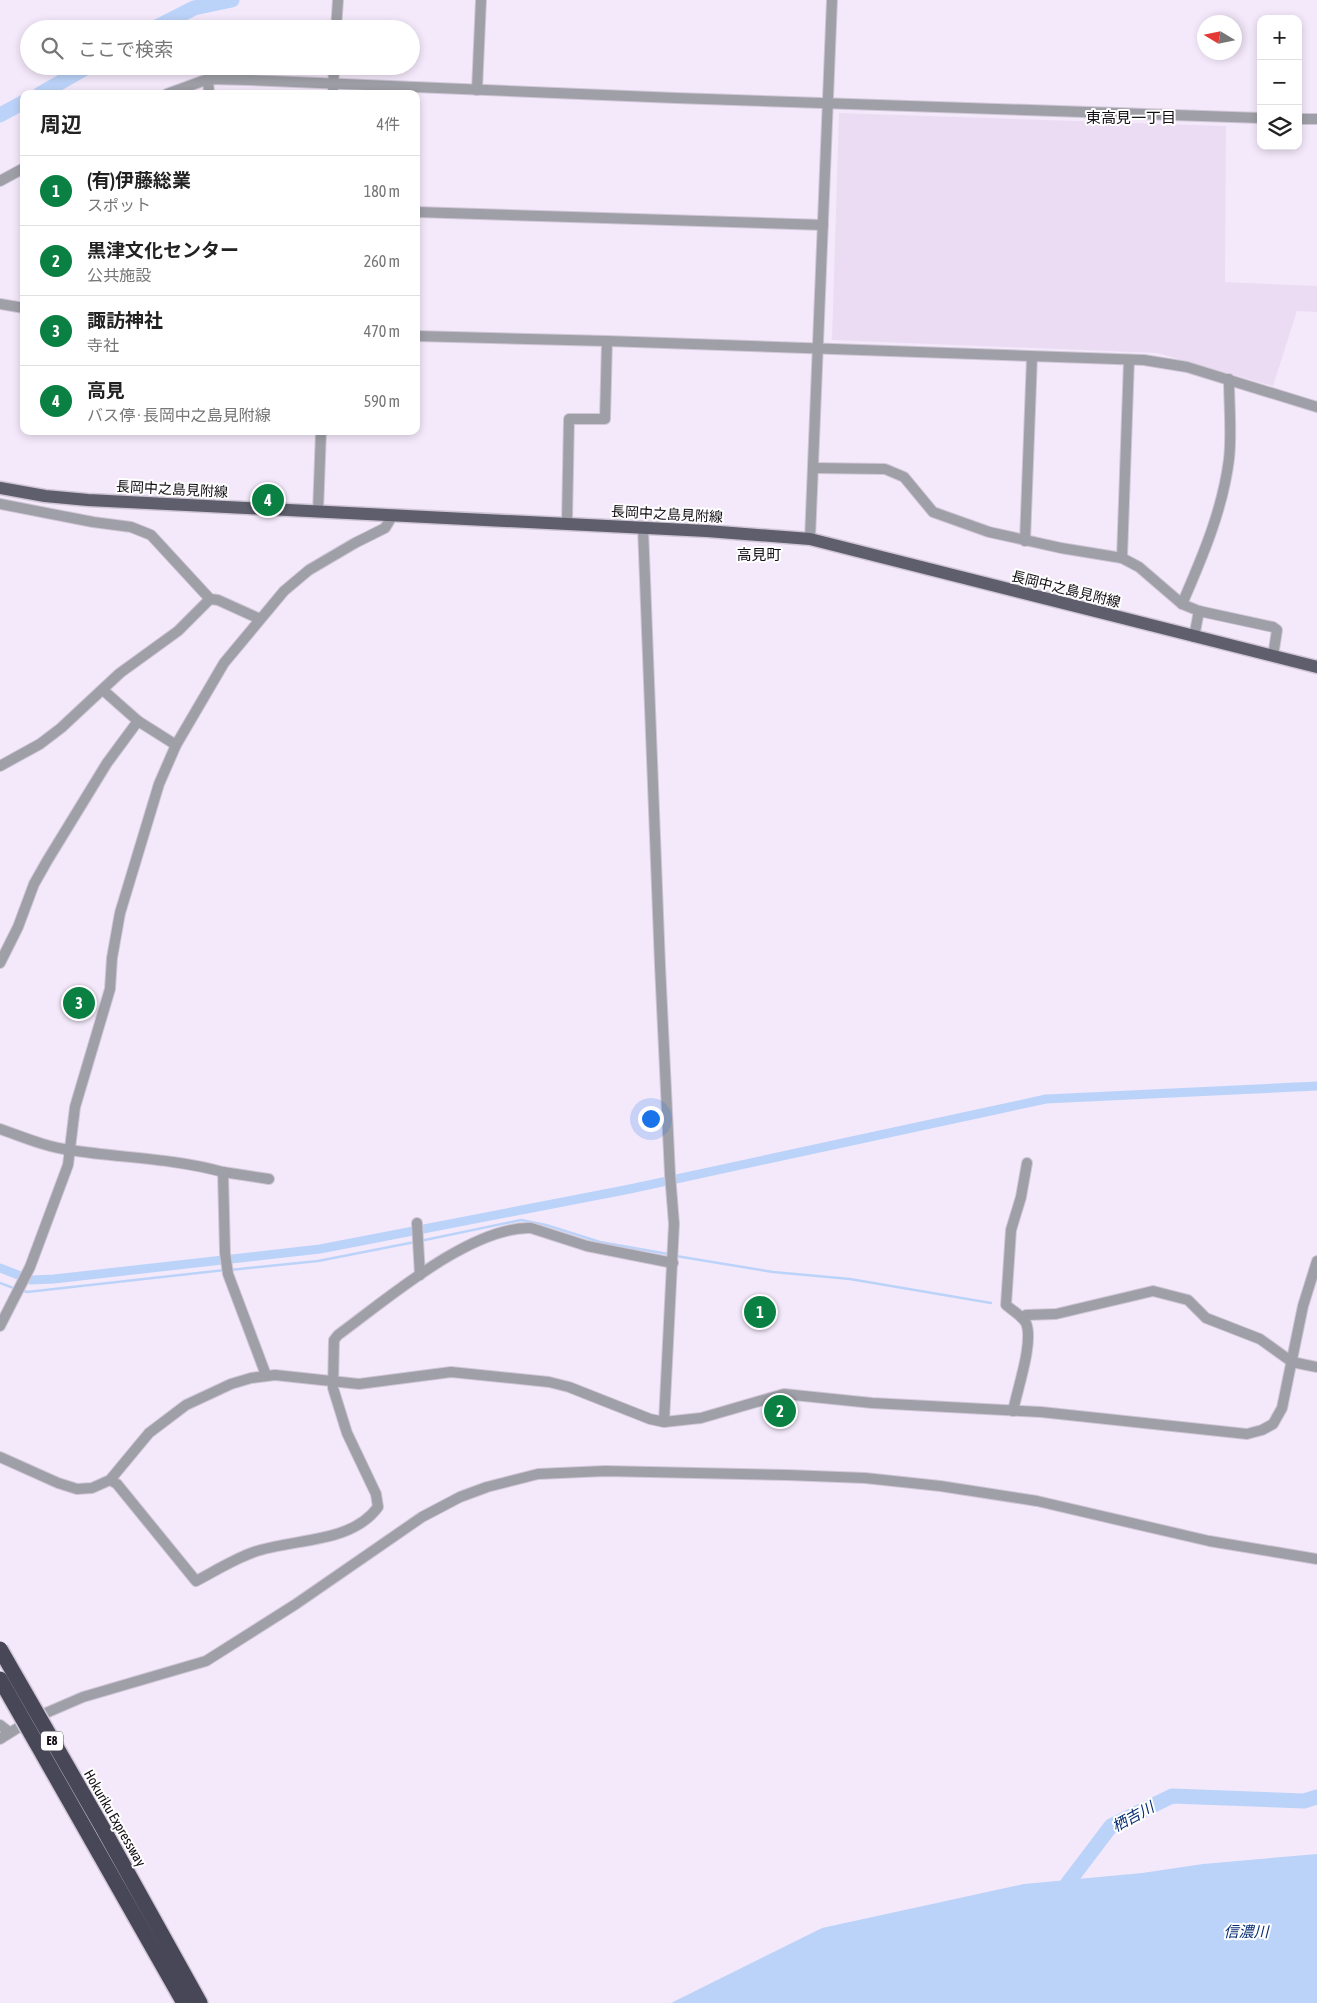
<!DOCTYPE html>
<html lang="ja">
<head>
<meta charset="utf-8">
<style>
  body { margin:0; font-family:"Asap Condensed","Noto Sans JP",sans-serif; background:#f2f2f2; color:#222 }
  .controls { position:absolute; right:15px; top:15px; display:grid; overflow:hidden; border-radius:10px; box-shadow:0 2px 8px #0003 }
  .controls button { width:45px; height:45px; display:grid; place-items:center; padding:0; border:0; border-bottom:1px solid #e0e0e0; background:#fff; color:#222; font:25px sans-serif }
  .compass { position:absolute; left:1197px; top:15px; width:45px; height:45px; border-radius:50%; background:#fff; box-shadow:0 2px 8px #0003; rotate:280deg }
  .you { position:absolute; left:650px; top:1118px; width:18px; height:18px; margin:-12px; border:4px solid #fff; border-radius:50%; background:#1a73e8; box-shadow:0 0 0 8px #1a73e833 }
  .badge { display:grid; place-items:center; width:32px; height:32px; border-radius:50%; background:#0b8043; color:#fff; font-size:16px; font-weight:700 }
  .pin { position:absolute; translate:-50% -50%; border:2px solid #fff; box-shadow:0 1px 5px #0006 }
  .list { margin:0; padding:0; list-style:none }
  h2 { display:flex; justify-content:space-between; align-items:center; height:65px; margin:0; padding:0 20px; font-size:21px }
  h2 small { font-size:16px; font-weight:400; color:#767676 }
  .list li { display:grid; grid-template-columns:32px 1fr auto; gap:15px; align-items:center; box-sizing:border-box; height:70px; padding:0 20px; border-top:1px solid #e0e0e0 }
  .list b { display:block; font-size:19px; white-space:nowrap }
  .list p { margin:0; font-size:16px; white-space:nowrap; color:#767676 }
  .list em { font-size:16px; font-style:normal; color:#767676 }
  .icon { flex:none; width:28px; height:28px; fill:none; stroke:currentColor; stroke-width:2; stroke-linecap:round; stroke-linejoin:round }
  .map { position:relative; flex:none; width:1317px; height:2003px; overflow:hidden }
  .search { position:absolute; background:#fff; box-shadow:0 2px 8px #0003; left:20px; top:20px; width:400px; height:55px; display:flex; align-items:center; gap:12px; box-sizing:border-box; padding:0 18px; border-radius:28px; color:#767676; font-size:19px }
  .panel { position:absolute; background:#fff; box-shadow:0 2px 8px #0003; left:20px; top:90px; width:400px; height:345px; border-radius:10px }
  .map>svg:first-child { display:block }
</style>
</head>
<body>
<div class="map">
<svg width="1317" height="2003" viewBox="0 0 1317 2003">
  <rect width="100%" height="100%" fill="#f4e9fb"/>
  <polygon fill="#ebdcf4" points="839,113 1226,126 1225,282 1317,286 1317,312 1297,311 1273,386 1157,353 832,340"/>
  <polygon fill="#bcd3f9" points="1317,1854 1317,2003 671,2003 822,1928 1024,1884 1142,1873 1203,1864"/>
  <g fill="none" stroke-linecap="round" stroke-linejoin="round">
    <g stroke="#bcd3f9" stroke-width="2.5">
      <polyline points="420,1241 521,1220 546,1225 600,1242 668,1254"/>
      <polyline points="676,1256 773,1272 850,1279 991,1303"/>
      <polyline points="230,1270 318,1261 415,1242"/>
      <polyline points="0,1283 16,1289"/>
      <polyline points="22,1290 27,1292 225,1270"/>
    </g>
    <polyline stroke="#bcd3f9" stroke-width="9" points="0,1268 31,1280 54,1279 320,1249 630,1189 1046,1099 1317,1086"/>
    <g stroke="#bcd3f9" stroke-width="15">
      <polyline points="153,29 194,8 232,0"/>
      <polyline points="40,94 89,66"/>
      <polyline points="0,115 24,102"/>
      <polyline points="1058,1896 1111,1826 1172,1796 1304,1801 1317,1797"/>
    </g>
    <g stroke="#d0c6d6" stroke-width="12">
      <g id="minor">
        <polyline points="336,29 338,0"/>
        <polyline points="208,79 209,94"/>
        <polyline points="477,90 481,0"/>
        <polyline points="167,94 208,79 249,80 676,98 1261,118"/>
        <polyline points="333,94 334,66"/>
        <polyline points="1298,119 1317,119"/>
        <polyline points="0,181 24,168"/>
        <polyline points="416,212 823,225"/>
        <polyline points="0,304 24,308"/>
        <polyline points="416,336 607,341 1144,360 1187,367 1317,407"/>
        <polyline points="814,468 885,469 904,477 933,512 989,532 1061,548 1122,558 1139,567 1182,604 1199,611 1273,627 1277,630 1273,656"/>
        <polyline points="0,504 93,522 131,527 151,535 210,599 218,600 260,619"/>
        <polyline points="318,512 321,431"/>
        <polyline points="567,523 569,419 605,419 607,341"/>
        <polyline points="643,528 660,965 670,1174 674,1224 664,1422"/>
        <polyline points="810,539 832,0"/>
        <polyline points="1025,541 1032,357"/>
        <polyline points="1122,558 1129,360"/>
        <path d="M1182,604C1202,558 1223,509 1229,459C1232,433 1229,405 1229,379"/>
        <polyline points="1194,637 1199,611"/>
        <polyline points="103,690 138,721 176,745"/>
        <polyline points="0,766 40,744 61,728 120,673 178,631 210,599"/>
        <polyline points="0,963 18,927 34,884 47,861 107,763 138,721"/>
        <path d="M0,1129C23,1137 46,1147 70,1150C121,1158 172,1158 223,1172L225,1253L228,1274L266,1375"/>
        <polyline points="223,1172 269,1179"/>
        <polyline points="417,1223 420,1275"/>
        <polyline points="1022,1318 1026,1315 1056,1314 1153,1291 1188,1300 1206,1318 1260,1339 1292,1362 1317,1367"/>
        <polyline points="0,1326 30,1267 68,1165 75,1107 110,989 112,958 120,913 159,784 176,745 224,663 284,591 309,570 355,543 385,528 393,515"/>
        <path d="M1013,1411C1017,1390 1034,1342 1026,1323C1022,1316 1012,1310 1006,1305L1011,1230L1021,1197L1027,1163"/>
        <polyline points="0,1457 58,1483 77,1489 92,1488 110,1480 149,1433 186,1405 231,1384 251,1378 275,1375 359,1384 451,1372 549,1382 569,1387 650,1419 664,1422 701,1418 784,1394 872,1403 1041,1412 1247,1434 1262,1430 1273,1424 1282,1408 1303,1306 1317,1261"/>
        <path d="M110,1480L117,1484L196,1581C215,1571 234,1559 254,1552C294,1538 351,1544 378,1507L376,1494L347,1433L333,1388L334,1340L338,1335C386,1300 471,1226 531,1228L587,1246L673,1263"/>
        <polyline points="0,1725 9,1732"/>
        <polyline points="0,1739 32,1719 83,1697 206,1661 296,1604 422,1517 460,1497 487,1487 538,1474 605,1471 787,1475 865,1478 940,1486 1037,1501 1209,1541 1317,1559"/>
      </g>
    </g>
    <g stroke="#d0c6d6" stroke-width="15">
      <polyline id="major" points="0,488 45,496 88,500 707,531 810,539 1317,667"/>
    </g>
    <g stroke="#d0c6d6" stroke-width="18">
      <g id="highway">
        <polyline points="105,1832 200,2003"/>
        <polyline points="91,1839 184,2003"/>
      </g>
    </g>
    <use href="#minor" stroke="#9f9fa7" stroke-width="10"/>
    <use href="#major" stroke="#5e5e6c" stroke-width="12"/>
    <use href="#highway" stroke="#484758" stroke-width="15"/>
    <g stroke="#d0c6d6" stroke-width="18" stroke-linecap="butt">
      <g id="highway-bridge">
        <polyline points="0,1649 105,1832"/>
        <polyline points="0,1679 91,1839"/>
      </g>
    </g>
    <use href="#highway-bridge" stroke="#484758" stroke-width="15"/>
  </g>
  <g text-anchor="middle" stroke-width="4" stroke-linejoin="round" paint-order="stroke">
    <rect fill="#fff" stroke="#58565a" stroke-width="1" x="41" y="1731.5" width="22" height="19" rx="4"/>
    <g font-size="12" font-weight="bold" fill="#110d13">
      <text x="52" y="1745">E8</text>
    </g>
    <g font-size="14" fill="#110d13" stroke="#fff">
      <text transform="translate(172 489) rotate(3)" y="5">長岡中之島見附線</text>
      <text transform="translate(667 514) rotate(3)" y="5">長岡中之島見附線</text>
      <text transform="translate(1066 589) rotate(14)" y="5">長岡中之島見附線</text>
      <text transform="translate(115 1818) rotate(60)" y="5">Hokuriku Expressway</text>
    </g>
    <g font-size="15" fill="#110d13" stroke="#fff">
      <text x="1131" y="123">東高見一丁目</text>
      <text x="759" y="560">高見町</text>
    </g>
    <g font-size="15" font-style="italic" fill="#052c72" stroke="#fff">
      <text transform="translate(1133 1817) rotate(-29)" y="5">栖吉川</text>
      <text x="1246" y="1937">信濃川</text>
    </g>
  </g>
</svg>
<div class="controls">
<button>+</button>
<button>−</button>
<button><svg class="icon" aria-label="layers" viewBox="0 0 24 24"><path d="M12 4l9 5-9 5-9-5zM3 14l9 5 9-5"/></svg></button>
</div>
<svg class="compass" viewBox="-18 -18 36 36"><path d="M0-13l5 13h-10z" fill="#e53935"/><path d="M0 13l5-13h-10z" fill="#767676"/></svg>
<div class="you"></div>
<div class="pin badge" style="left:760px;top:1312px">1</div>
<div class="pin badge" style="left:780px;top:1411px">2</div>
<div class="pin badge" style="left:79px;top:1003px">3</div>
<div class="pin badge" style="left:268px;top:500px">4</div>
<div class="search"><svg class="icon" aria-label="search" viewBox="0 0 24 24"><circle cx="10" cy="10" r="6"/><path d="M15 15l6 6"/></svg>ここで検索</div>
<section class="panel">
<h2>周辺<small>4件</small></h2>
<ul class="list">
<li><span class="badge">1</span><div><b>(有)伊藤総業</b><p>スポット</p></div><em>180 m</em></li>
<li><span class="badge">2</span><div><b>黒津文化センター</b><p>公共施設</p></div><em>260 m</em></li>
<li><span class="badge">3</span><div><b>諏訪神社</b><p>寺社</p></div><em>470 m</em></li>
<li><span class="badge">4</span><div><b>高見</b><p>バス停 · 長岡中之島見附線</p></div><em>590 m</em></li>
</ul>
</section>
</div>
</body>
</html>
